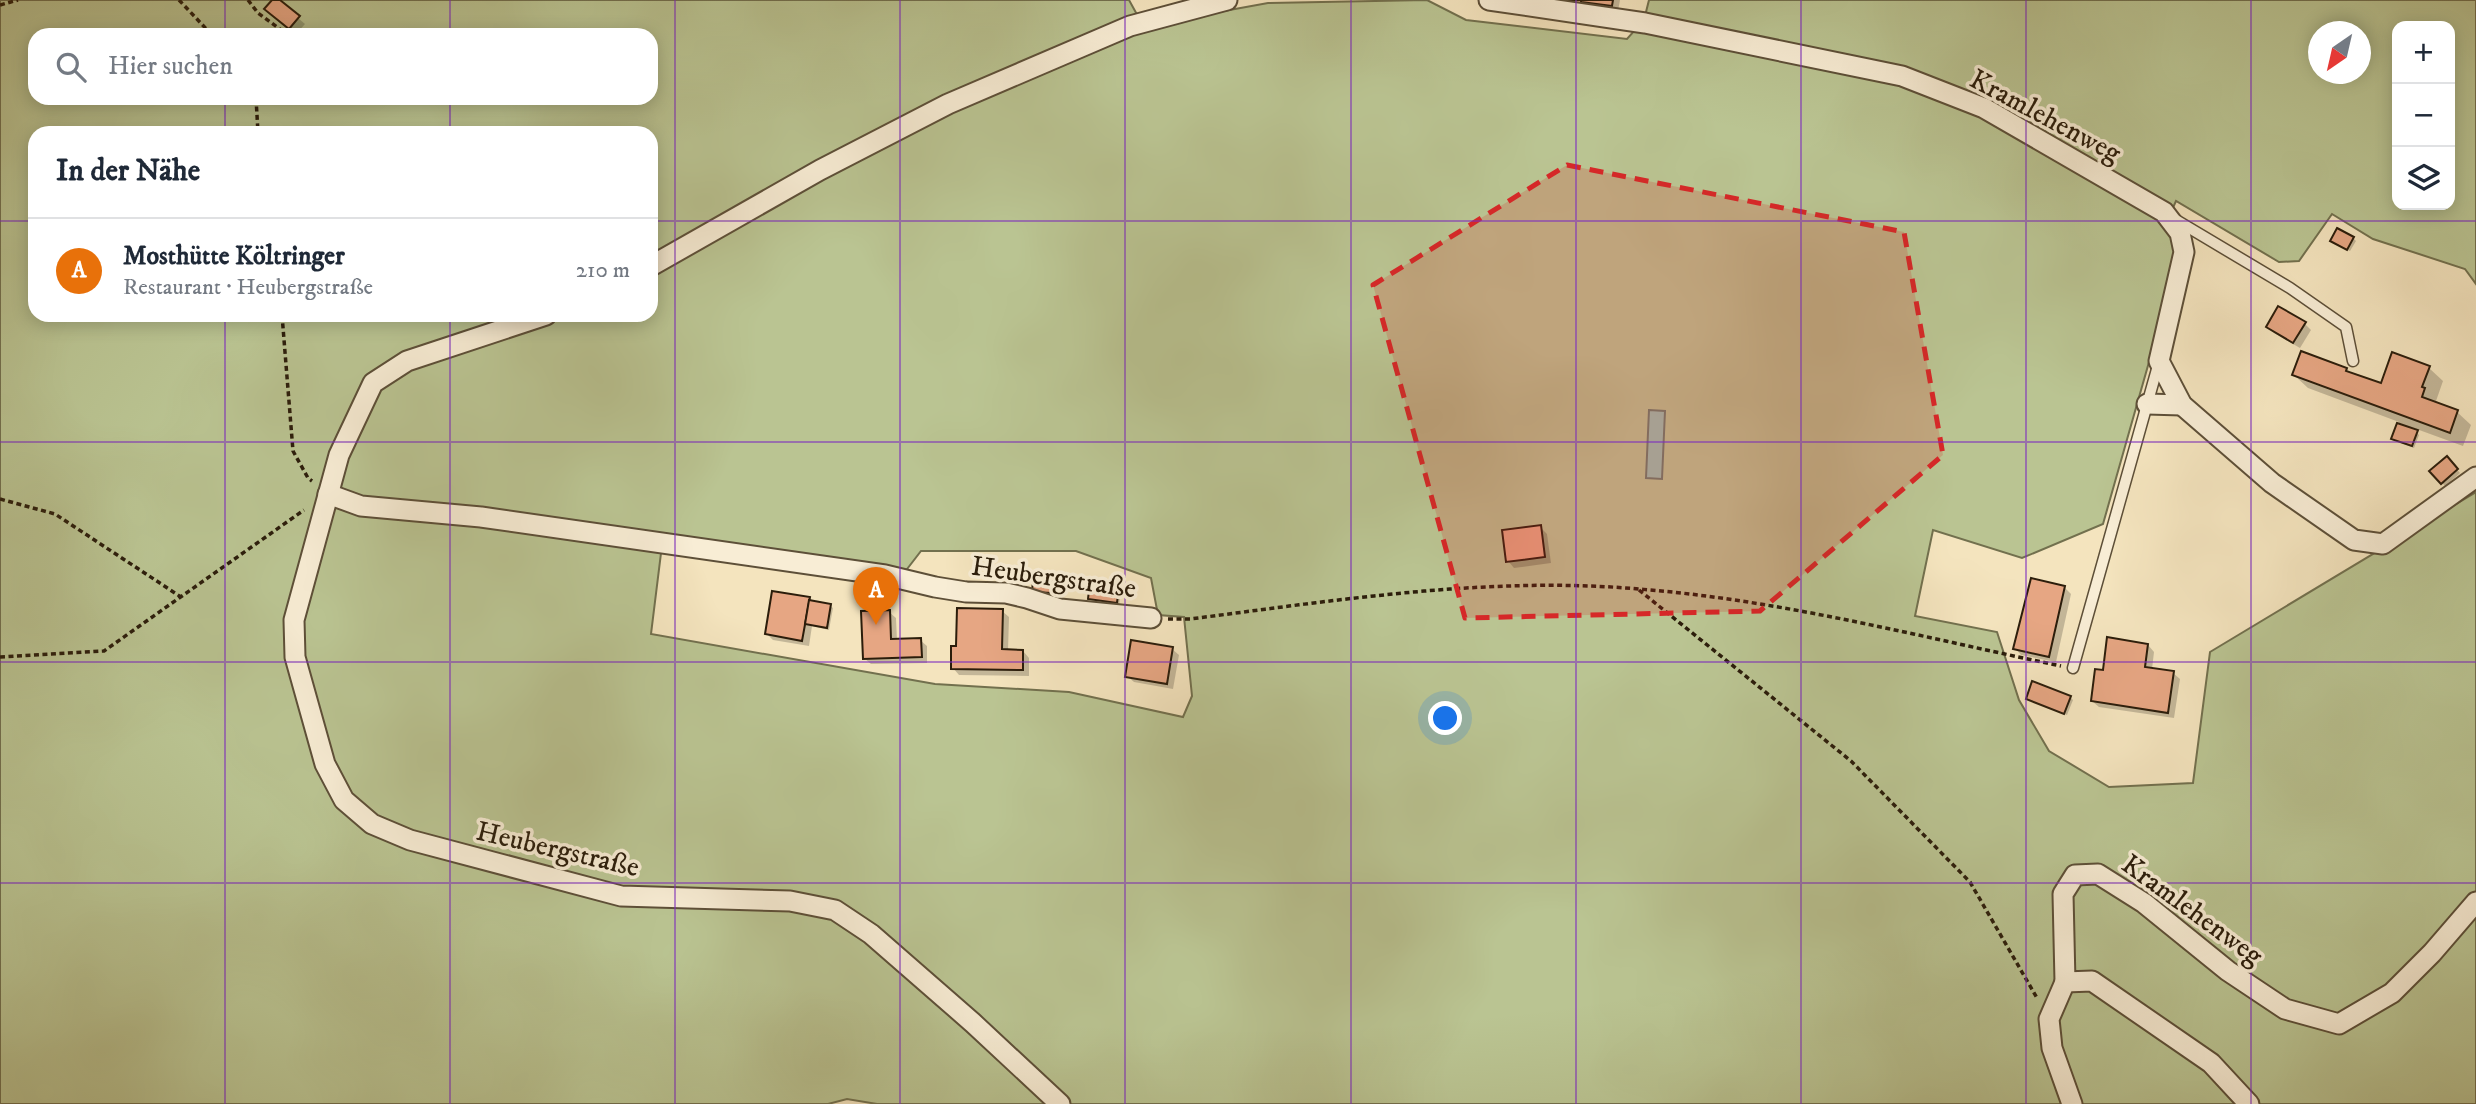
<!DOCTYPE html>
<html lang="de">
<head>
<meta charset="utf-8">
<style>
  body { margin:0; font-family:"IM FELL DW Pica",serif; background:#f2f2f3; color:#1f2937 }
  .controls { position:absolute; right:21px; top:21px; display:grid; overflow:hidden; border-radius:14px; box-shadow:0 4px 18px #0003 }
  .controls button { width:63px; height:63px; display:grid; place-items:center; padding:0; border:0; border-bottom:2px solid #e0e1e3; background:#fff; color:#1f2937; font:35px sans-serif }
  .compass { position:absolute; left:2308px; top:21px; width:63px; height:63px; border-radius:50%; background:#fff; box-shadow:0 4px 18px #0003; rotate:214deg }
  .you { position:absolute; left:1446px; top:719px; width:24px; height:24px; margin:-18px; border:5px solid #fff; border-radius:50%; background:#1a73e8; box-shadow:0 0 0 10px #1a73e833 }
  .badge { display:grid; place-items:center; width:46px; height:46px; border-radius:50%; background:#8f2418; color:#fff; font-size:23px; font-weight:700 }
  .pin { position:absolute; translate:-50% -58px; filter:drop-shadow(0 2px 4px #0008) }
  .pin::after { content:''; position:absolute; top:37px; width:24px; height:21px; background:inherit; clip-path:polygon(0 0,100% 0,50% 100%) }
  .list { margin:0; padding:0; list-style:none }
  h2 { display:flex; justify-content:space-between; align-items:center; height:91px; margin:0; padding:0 28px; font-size:30px }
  h2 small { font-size:23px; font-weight:400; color:#747a83 }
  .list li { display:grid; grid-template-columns:46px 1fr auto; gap:21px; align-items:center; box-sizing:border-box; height:105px; padding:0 28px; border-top:2px solid #e0e1e3 }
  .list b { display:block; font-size:26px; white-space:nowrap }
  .list p { margin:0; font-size:23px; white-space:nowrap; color:#747a83 }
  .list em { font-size:23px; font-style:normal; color:#747a83 }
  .icon { flex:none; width:38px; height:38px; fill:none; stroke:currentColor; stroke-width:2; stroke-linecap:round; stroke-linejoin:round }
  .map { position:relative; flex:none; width:2476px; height:1104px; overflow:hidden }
  .search { position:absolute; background:#fff; box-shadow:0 4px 18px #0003; left:28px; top:28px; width:630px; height:77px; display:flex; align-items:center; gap:18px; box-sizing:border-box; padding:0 24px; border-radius:21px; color:#747a83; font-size:26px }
  .panel { position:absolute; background:#fff; box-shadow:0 4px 18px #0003; left:28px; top:126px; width:630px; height:196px; border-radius:21px }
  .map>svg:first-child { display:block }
</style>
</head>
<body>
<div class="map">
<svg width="2476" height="1104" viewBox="0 0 2476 1104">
  <rect width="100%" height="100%" fill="#f4e4be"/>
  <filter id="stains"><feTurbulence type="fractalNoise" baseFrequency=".00286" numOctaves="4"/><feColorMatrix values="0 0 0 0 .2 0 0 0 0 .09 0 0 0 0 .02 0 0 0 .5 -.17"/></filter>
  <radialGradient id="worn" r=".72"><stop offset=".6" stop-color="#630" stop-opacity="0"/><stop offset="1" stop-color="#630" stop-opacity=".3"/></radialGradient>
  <path fill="#bac492" stroke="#72704e" stroke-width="2" fill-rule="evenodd" d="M0,0H1129L1140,20L1213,13L1268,3L1427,0L1466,20L1627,39L1644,20L1649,0H2476V284L2465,269L2373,239L2332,214L2299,261L2279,262L2176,201L2166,223L2175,250L2172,281L2103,524L2022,558L1933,530L1915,616L1997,632L2019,700L2049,751L2109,787L2193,783L2210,652L2476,492V1104H877L847,1099L828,1104H0ZM2397,26H2450V205H2397ZM2318,32H2360V74H2318ZM35,35H651V98H35ZM35,133H651V315H35ZM663,537L904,573L921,551H1076L1151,578L1158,615L1184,617L1192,696L1183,717L1069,692L935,684L651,634Z"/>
  <polygon fill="#9cbfad" stroke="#6f7e6c" stroke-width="2" points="1649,410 1665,411 1662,479 1646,478"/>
  <g fill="#0003">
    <polygon points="274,0 277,0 305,24 296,34 273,16"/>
    <polygon points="1566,0 1620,0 1618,11 1589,8 1583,2 1582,7"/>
    <polygon points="2353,238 2356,241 2350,251 2335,244"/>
    <polygon points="2304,323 2311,330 2300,348 2274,333 2268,327"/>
    <polygon points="2429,368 2443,381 2436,401 2457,412 2471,425 2463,446 2411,427 2419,435 2414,448 2396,441 2393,438 2399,422 2308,388 2294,375 2346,369 2352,375 2382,385"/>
    <polygon points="2447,458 2460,473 2445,486 2432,471"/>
    <polygon points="1540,527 1547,534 1551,563 1514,568 1508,561"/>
    <polygon points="1052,583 1054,585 1054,595 1037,594"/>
    <polygon points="1119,586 1121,589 1119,605 1092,601 1090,599"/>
    <polygon points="2064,587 2071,594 2056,662 2021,655 2015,648"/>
    <polygon points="809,599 813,603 830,606 833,608 829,630 812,626 809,646 773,640 767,634"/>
    <polygon points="1002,611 1009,617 1008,651 1023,651 1029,658 1029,676 959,675 953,668 958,648"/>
    <polygon points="889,612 896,618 897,641 920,640 927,646 927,663 871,664 864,658"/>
    <polygon points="2148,645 2154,652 2152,669 2173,673 2180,679 2174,718 2099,707 2092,701 2104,672"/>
    <polygon points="1172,649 1179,655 1173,689 1134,682 1127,676"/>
    <polygon points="2070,697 2073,700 2067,715 2028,698"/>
  </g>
  <g fill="#e6a683" stroke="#2b1d0b" stroke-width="2">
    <polygon points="272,0 280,0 300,16 289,29 264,9"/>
    <polygon points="1564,0 1581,0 1581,2 1587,3 1586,6 1564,3"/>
    <polygon points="1581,0 1613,0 1612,6 1581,2"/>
    <polygon points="2337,228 2354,237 2347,250 2330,241"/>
    <polygon points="2278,306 2306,322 2293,343 2266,327"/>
    <polygon points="2301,351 2347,368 2346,371 2381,383 2392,352 2430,366 2422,387 2425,388 2422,397 2458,410 2450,433 2292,375"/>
    <polygon points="2397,423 2418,430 2412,446 2391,439"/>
    <polygon points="2447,456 2458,469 2441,484 2429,471"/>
    <polygon points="1541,525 1545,557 1506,562 1502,530"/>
    <polygon points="2031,578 2065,586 2049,657 2013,649"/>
    <polygon points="1033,580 1052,581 1052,593 1032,592"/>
    <polygon points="1090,581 1119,584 1117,603 1088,599"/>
    <polygon points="772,591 810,597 802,641 765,634"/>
    <polygon points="809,600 831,604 827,628 805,624"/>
    <polygon points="957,608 1003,609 1002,649 1023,650 1023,670 951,669 951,646 956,646"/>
    <polygon points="890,610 891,639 921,638 922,657 863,659 861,611"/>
    <polygon points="2107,637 2148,644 2145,667 2174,671 2168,713 2091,701 2095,669 2103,670"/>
    <polygon points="1131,640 1173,647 1167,684 1125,677"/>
    <polygon points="2032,681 2071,696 2064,714 2026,699"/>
  </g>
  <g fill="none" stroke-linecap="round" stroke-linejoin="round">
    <g stroke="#5d4f38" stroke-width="13">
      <g id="lane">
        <polyline points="2176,220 2290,288 2346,327 2353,361"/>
        <polyline points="2073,668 2159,362"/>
      </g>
    </g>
    <g stroke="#5d4f38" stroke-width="23">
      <g id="street">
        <polyline points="1489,0 1645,23 1902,76 1984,108 2164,212 2180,233 2184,252 2159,361 2182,405 2272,483 2354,540 2383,544 2476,477"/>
        <polyline points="651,266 820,170 948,104 1130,26 1227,0"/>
        <polyline points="546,315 407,361 373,383 339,455 294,620 295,657 325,764 344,800 372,824 410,840 621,896 790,901 835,910 871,934 973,1023 1060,1104"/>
        <polyline points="2147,404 2182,405"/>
        <polyline points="328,494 361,506 481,517 885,575 935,587 966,592 1006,593 1027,598 1060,609 1151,618"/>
        <polyline points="2065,982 2049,1019 2052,1048 2072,1104"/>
        <polyline points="2249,1104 2211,1063 2092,981 2065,982 2063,894 2075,875 2098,874 2144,903 2228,971 2285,1009 2339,1024 2392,993 2432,953 2476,902"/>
      </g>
    </g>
    <g stroke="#2b1d0b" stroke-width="3.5" stroke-dasharray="5 3.5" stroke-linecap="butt">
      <polyline points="179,0 212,35"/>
      <polyline points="248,0 258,13 288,35"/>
      <polyline points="0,5 18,0"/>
      <polyline points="256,98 258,133"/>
      <polyline points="282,315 293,451 308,478 312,481"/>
      <polyline points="0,499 55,514 181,597"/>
      <polyline points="1639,590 1851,761 1970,882 2037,998"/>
      <path d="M1168,619H1190C1339,600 1488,576 1639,589C1781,600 1921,637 2061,666"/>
      <polyline points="0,657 104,651 304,510"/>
    </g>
    <use href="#lane" stroke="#f8edd5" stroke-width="10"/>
    <use href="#street" stroke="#f8edd5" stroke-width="19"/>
  </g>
  <path fill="#d62828" fill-opacity="0.2" stroke="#d62828" stroke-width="5" stroke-dasharray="14 9" stroke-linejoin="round" d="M1567,165L1904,232L1943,455L1760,611L1465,618L1373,285Z"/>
  <path fill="none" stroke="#7b2cbf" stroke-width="2" stroke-opacity="0.55" d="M225,0V35M450,0V35M675,0V1104M900,0V1104M1125,0V1104M1351,0V1104M1576,0V1104M1801,0V1104M2026,0V1104M2251,0V1104M225,98V133M450,98V133M0,221H35M651,221H2476M225,315V1104M450,315V1104M0,442H2476M0,662H2476M0,883H2476"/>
  <g text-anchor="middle" stroke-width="7" stroke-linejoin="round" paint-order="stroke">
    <g font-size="28" fill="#2b1d0b" stroke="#f8edd5">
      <text transform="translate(2046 115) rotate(28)" y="10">Kramlehenweg</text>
      <text transform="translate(1054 576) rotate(8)" y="10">Heubergstraße</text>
      <text transform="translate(558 848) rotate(13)" y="10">Heubergstraße</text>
      <text transform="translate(2193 909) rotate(36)" y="10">Kramlehenweg</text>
    </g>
  </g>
  <rect width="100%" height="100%" filter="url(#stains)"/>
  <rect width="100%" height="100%" fill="url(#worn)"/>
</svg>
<div class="controls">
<button>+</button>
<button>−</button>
<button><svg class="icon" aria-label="layers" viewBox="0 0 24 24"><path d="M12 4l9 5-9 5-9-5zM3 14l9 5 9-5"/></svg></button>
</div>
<svg class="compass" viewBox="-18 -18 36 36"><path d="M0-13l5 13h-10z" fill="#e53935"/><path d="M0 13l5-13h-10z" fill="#747a83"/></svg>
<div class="you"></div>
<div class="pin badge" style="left:876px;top:625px;background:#e8710a">A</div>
<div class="search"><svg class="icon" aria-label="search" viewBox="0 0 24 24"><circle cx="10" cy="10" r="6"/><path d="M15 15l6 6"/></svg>Hier suchen</div>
<section class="panel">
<h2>In der Nähe<small></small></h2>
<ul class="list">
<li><span class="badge" style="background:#e8710a">A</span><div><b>Mosthütte Költringer</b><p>Restaurant · Heubergstraße</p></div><em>210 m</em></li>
</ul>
</section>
</div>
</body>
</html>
